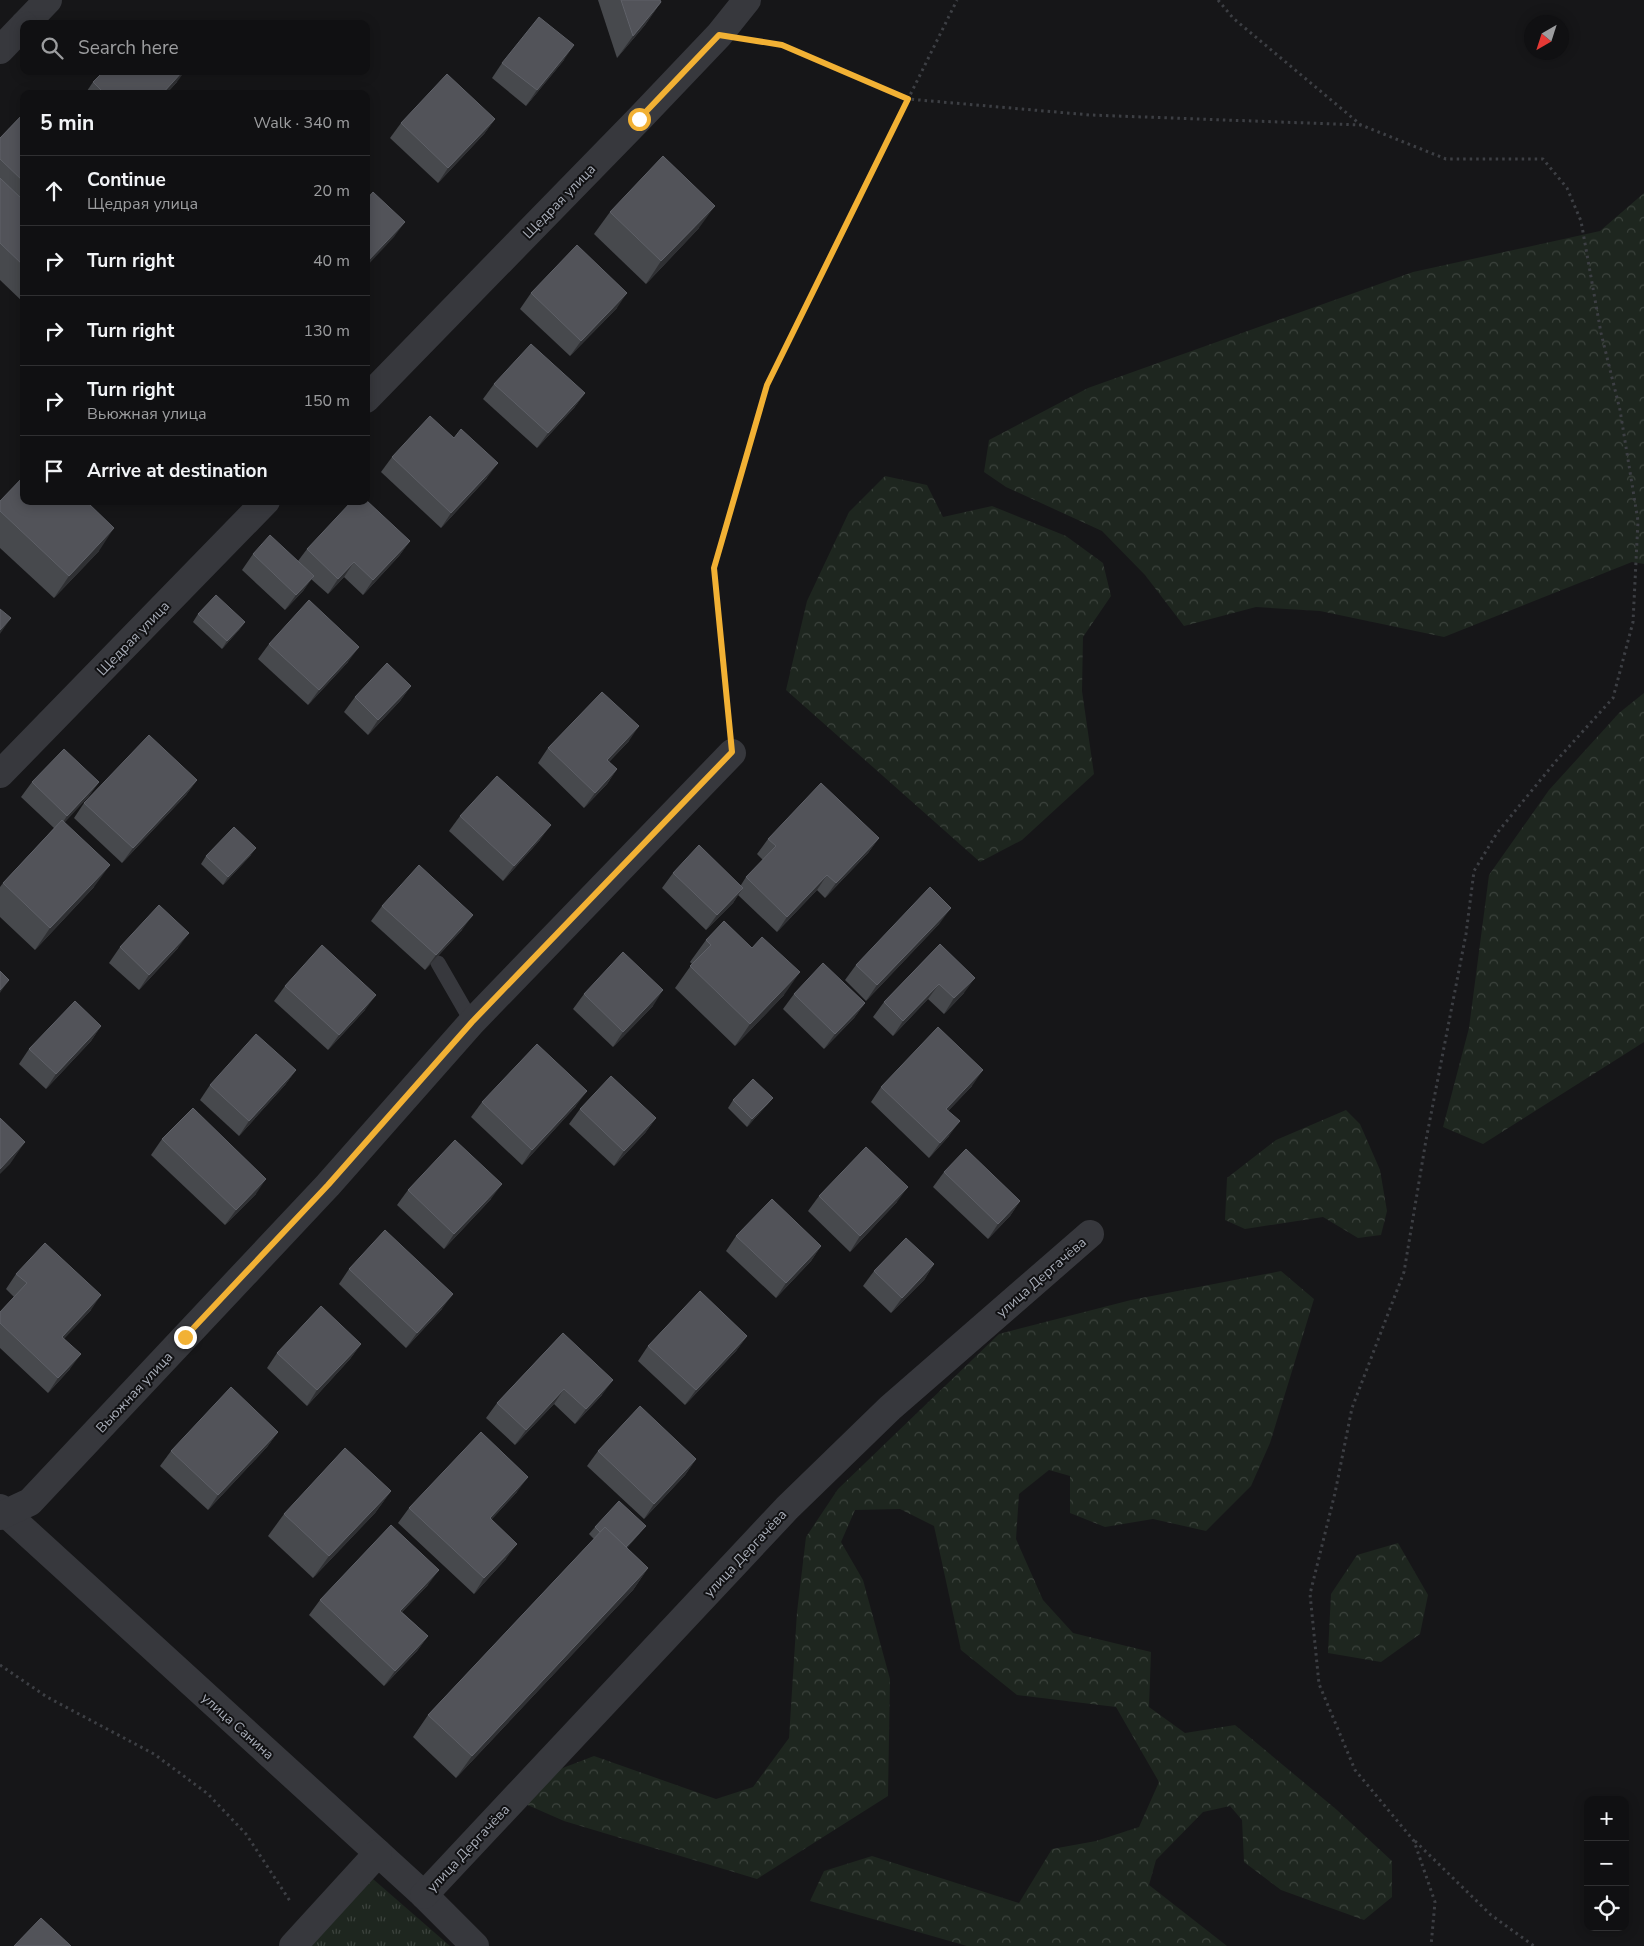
<!DOCTYPE html>
<html lang="en">
<head>
<meta charset="utf-8">
<style>
  body { margin:0; font-family:"Nunito Sans",sans-serif; background:#1e1e20; color:#f1f3f6 }
  .controls { position:absolute; right:15px; bottom:15px; display:grid; overflow:hidden; border-radius:10px; box-shadow:0 2px 12px #0003 }
  .controls button { width:45px; height:45px; display:grid; place-items:center; padding:0; border:0; border-bottom:1px solid #303032; background:#101012; color:#f1f3f6; font:25px sans-serif }
  .compass { position:absolute; left:1524px; top:15px; width:45px; height:45px; border-radius:50%; background:#101012; box-shadow:0 2px 12px #0003; rotate:219deg }
  .stop { position:absolute; width:15px; height:15px; margin:-11px; border:4px solid #f2b134; border-radius:50%; background:#fff }
  .stop.end { background:#f2b134; border-color:#fff; box-shadow:0 1px 5px #0008 }
  .list { margin:0; padding:0; list-style:none }
  h2 { display:flex; justify-content:space-between; align-items:center; height:65px; margin:0; padding:0 20px; font-size:21px }
  h2 small { font-size:16px; font-weight:400; color:#9c9d9f }
  .list li { display:grid; grid-template-columns:32px 1fr auto; gap:15px; align-items:center; box-sizing:border-box; height:70px; padding:0 20px; border-top:1px solid #303032 }
  .list b { display:block; font-size:19px; white-space:nowrap }
  .list p { margin:0; font-size:16px; white-space:nowrap; color:#9c9d9f }
  .list em { font-size:16px; font-style:normal; color:#9c9d9f }
  .icon { flex:none; width:28px; height:28px; fill:none; stroke:currentColor; stroke-width:2; stroke-linecap:round; stroke-linejoin:round }
  .map { position:relative; flex:none; width:1644px; height:1946px; overflow:hidden }
  .search { position:absolute; background:#101012; box-shadow:0 2px 12px #0003; left:20px; top:20px; width:350px; height:55px; display:flex; align-items:center; gap:12px; box-sizing:border-box; padding:0 18px; border-radius:10px; color:#9c9d9f; font-size:19px }
  .panel { position:absolute; background:#101012; box-shadow:0 2px 12px #0003; left:20px; top:90px; width:350px; height:415px; border-radius:10px }
  .map>svg:first-child { display:block }
</style>
</head>
<body>
<div class="map">
<svg width="1644" height="1946" viewBox="0 0 1644 1946">
  <defs>
    <pattern id="grass-tufts" width="24" height="20" patternUnits="userSpaceOnUse" patternTransform="scale(1.25)"><rect width="24" height="20" fill="#1e261f"/><path d="M3 7l-1-3M5 7V3M7 7l1-3M15 17l-1-3M17 17v-4M19 17l1-3" fill="none" stroke="#3c433d"/></pattern>
    <pattern id="forest-crowns" width="20" height="18" patternUnits="userSpaceOnUse" patternTransform="scale(1.25)"><rect width="20" height="18" fill="#1e261f"/><path d="M2 6a3 3 0 1 1 6 0M12 15a3 3 0 1 1 6 0" fill="none" stroke="#3c433d"/></pattern>
  </defs>
  <rect width="100%" height="100%" fill="#161618"/>
  <polygon fill="url(#grass-tufts)" points="373,1879 450,1946 311,1946"/>
  <g fill="url(#forest-crowns)">
    <polygon points="1644,193 1644,564 1632,562 1444,637 1320,611 1256,607 1184,626 1145,575 1102,531 1006,487 984,472 989,440 1088,388 1413,272 1600,231"/>
    <polygon points="885,476 927,485 943,517 992,506 1066,536 1103,563 1111,596 1083,637 1082,691 1094,774 1022,840 980,862 786,690 807,601 849,512"/>
    <polygon points="1644,693 1644,1042 1483,1144 1443,1127 1469,1028 1489,875 1549,790 1619,713"/>
    <polygon points="1346,1110 1360,1124 1380,1170 1387,1211 1381,1235 1358,1238 1323,1217 1245,1229 1225,1220 1227,1178 1276,1140"/>
    <polygon points="1281,1271 1314,1299 1270,1443 1251,1486 1206,1531 1153,1519 1105,1527 1070,1513 1070,1476 1049,1470 1019,1494 1016,1539 1043,1600 1073,1633 1151,1652 1149,1707 1185,1733 1235,1725 1337,1810 1392,1861 1392,1897 1364,1920 1281,1890 1244,1862 1242,1820 1230,1806 1203,1812 1156,1860 1149,1885 1227,1946 967,1946 810,1901 824,1871 872,1856 1019,1903 1052,1849 1096,1841 1139,1827 1159,1782 1116,1707 1017,1695 961,1650 934,1526 900,1509 855,1510 841,1542 863,1580 890,1679 888,1796 757,1879 564,1821 523,1803 547,1774 594,1756 716,1799 753,1787 789,1738 797,1612 806,1537 838,1489 999,1334 1131,1300"/>
    <polygon points="1398,1543 1428,1595 1420,1634 1381,1662 1328,1653 1331,1594 1357,1555"/>
  </g>
  <g fill="none" stroke-linecap="round" stroke-linejoin="round">
    <g stroke="#3d3f44" stroke-width="3" stroke-dasharray="2.5 4" stroke-linecap="butt">
      <polyline points="1218,0 1233,18 1361,125 1446,159 1543,159 1567,188 1581,221 1601,333 1620,410 1638,521 1633,622 1613,698 1556,761 1497,833 1474,871 1466,934 1426,1140 1404,1272 1352,1408 1335,1493 1310,1594 1319,1684 1355,1770 1414,1841 1435,1902 1431,1946"/>
      <polyline points="754,41 782,45 908,99 1090,115 1361,125"/>
      <polyline points="729,722 714,568 767,385 957,0"/>
      <polyline points="0,1665 47,1697 154,1754 208,1794 246,1834 290,1901"/>
      <polyline points="1415,1841 1491,1915 1534,1946"/>
    </g>
    <polyline stroke="#37383d" stroke-width="15" points="438,963 472,1022"/>
    <g stroke="#37383d" stroke-width="28">
      <polyline points="25,24 48,0"/>
      <polyline points="0,50 24,25"/>
      <polyline points="366,399 639,119 719,35 747,0"/>
      <polyline points="0,774 266,501"/>
      <polyline points="0,1508 424,1895 475,1946"/>
      <polyline points="0,1516 30,1502 328,1185 472,1022 732,753"/>
      <polyline points="424,1895 787,1508 890,1408 1090,1234"/>
      <polyline points="293,1946 378,1853"/>
    </g>
  </g>
  <g fill="#47494d">
    <polygon points="598,0 660,0 661,2 645,25 617,58"/>
    <polygon points="564,60 526,106 492,78 502,63"/>
    <polygon points="93,82 177,82 166,94 85,94"/>
    <polygon points="24,113 24,303 0,280 0,138"/>
    <polygon points="495,119 484,134 438,183 390,138 401,123"/>
    <polygon points="610,212 699,228 646,284 594,234"/>
    <polygon points="531,293 617,308 570,356 520,309"/>
    <polygon points="494,384 585,393 574,408 537,448 483,399"/>
    <polygon points="392,457 487,478 441,528 381,472"/>
    <polygon points="0,501 99,551 54,598 0,548"/>
    <polygon points="410,541 399,556 363,595 344,577 328,594 311,579 303,591 285,610 242,570 253,554 298,561 307,549"/>
    <polygon points="198,614 245,622 239,630 222,649 193,622"/>
    <polygon points="269,644 348,662 308,705 258,659"/>
    <polygon points="411,686 400,701 368,735 344,712 355,697"/>
    <polygon points="629,741 609,762 617,769 607,784 584,808 538,763 548,748"/>
    <polygon points="197,780 186,795 122,863 74,818 84,803"/>
    <polygon points="32,782 99,782 88,797 64,822 94,887 35,950 0,917 0,887 3,883 54,828 21,797"/>
    <polygon points="460,816 540,840 503,881 449,831"/>
    <polygon points="879,838 868,853 825,898 817,890 777,932 738,895 733,903 706,930 662,888 673,873 741,885 746,877 763,860 757,854 768,839"/>
    <polygon points="251,855 223,885 201,864 206,856"/>
    <polygon points="382,906 462,930 425,970 371,921"/>
    <polygon points="940,923 866,1001 845,980 856,965"/>
    <polygon points="706,940 784,995 735,1046 675,988 692,964 690,962"/>
    <polygon points="940,944 964,993 944,1014 928,999 893,1036 873,1017 884,1002"/>
    <polygon points="120,947 178,948 139,990 109,963"/>
    <polygon points="285,986 365,1010 328,1050 274,1001"/>
    <polygon points="584,994 653,1006 613,1047 573,1009"/>
    <polygon points="794,994 865,1003 854,1018 824,1049 783,1009"/>
    <polygon points="101,1026 91,1041 46,1089 19,1064 29,1049"/>
    <polygon points="296,1070 285,1085 239,1136 200,1100 210,1085"/>
    <polygon points="972,1086 948,1111 949,1136 929,1158 871,1102 881,1087"/>
    <polygon points="773,1098 767,1105 747,1127 728,1108 733,1100"/>
    <polygon points="482,1102 576,1106 522,1165 471,1117"/>
    <polygon points="580,1109 656,1118 645,1133 614,1166 569,1124"/>
    <polygon points="162,1139 256,1194 225,1225 151,1155"/>
    <polygon points="944,1172 1020,1201 1010,1216 988,1239 933,1187"/>
    <polygon points="408,1190 491,1199 444,1249 397,1205"/>
    <polygon points="819,1196 897,1202 850,1252 808,1211"/>
    <polygon points="736,1236 821,1246 811,1261 776,1298 726,1251"/>
    <polygon points="934,1264 924,1280 891,1313 863,1286 874,1271"/>
    <polygon points="349,1269 442,1309 406,1348 339,1284"/>
    <polygon points="16,1274 91,1310 64,1338 70,1369 48,1393 0,1348 0,1312 14,1297 6,1289"/>
    <polygon points="563,1333 602,1395 575,1424 554,1404 515,1445 486,1418 497,1403"/>
    <polygon points="747,1336 736,1351 685,1405 638,1361 648,1346"/>
    <polygon points="361,1344 350,1359 307,1406 267,1368 277,1353"/>
    <polygon points="278,1432 267,1447 208,1510 160,1466 171,1451"/>
    <polygon points="598,1451 696,1459 685,1475 644,1519 587,1466"/>
    <polygon points="391,1491 375,1513 313,1578 268,1536 284,1514"/>
    <polygon points="517,1492 491,1520 506,1559 474,1594 398,1523 409,1508"/>
    <polygon points="595,1527 640,1533 627,1548 648,1568 633,1590 456,1778 413,1737 428,1715 594,1539 589,1534"/>
    <polygon points="428,1585 402,1612 428,1636 417,1651 384,1686 309,1615 320,1600"/>
  </g>
  <g fill="#2f3033">
    <polygon points="661,2 645,25 617,58 633,36"/>
    <polygon points="574,45 564,60 526,106 537,90"/>
    <polygon points="183,71 185,71 177,82 166,94 162,94"/>
    <polygon points="495,119 484,134 438,183 448,168"/>
    <polygon points="715,206 699,228 646,284 661,261"/>
    <polygon points="405,222 394,237 366,267 366,263"/>
    <polygon points="627,293 617,308 570,356 581,341"/>
    <polygon points="585,393 574,408 537,448 548,433"/>
    <polygon points="498,463 487,478 441,528 451,513"/>
    <polygon points="114,528 99,551 54,598 69,576"/>
    <polygon points="410,541 399,556 363,595 373,580"/>
    <polygon points="354,562 344,577 328,594 338,579"/>
    <polygon points="314,576 303,591 285,610 296,595"/>
    <polygon points="11,618 0,634 0,630"/>
    <polygon points="245,622 239,630 222,649 227,641"/>
    <polygon points="359,647 348,662 308,705 319,690"/>
    <polygon points="411,686 400,701 368,735 378,720"/>
    <polygon points="639,726 629,741 596,775 607,760"/>
    <polygon points="617,769 607,784 584,808 595,793"/>
    <polygon points="197,780 186,795 122,863 133,848"/>
    <polygon points="99,782 88,797 57,831 67,816"/>
    <polygon points="551,825 540,840 503,881 514,866"/>
    <polygon points="879,838 868,853 825,898 836,883"/>
    <polygon points="256,848 251,855 223,885 228,877"/>
    <polygon points="110,865 94,887 35,950 50,928"/>
    <polygon points="827,875 817,890 777,932 787,917"/>
    <polygon points="743,888 733,903 706,930 717,915"/>
    <polygon points="951,908 940,923 866,1001 877,985"/>
    <polygon points="473,915 462,930 425,970 436,955"/>
    <polygon points="189,933 178,948 139,990 149,975"/>
    <polygon points="800,972 784,995 735,1046 750,1024"/>
    <polygon points="975,978 964,993 944,1014 954,998"/>
    <polygon points="9,980 0,993 0,990"/>
    <polygon points="939,984 928,999 893,1036 903,1021"/>
    <polygon points="663,990 653,1006 613,1047 623,1032"/>
    <polygon points="376,995 365,1010 328,1050 339,1035"/>
    <polygon points="865,1003 854,1018 824,1049 835,1034"/>
    <polygon points="101,1026 91,1041 46,1089 56,1074"/>
    <polygon points="296,1070 285,1085 239,1136 249,1121"/>
    <polygon points="983,1070 972,1086 936,1124 946,1109"/>
    <polygon points="587,1091 576,1106 522,1165 532,1150"/>
    <polygon points="773,1098 767,1105 747,1127 752,1119"/>
    <polygon points="656,1118 645,1133 614,1166 624,1151"/>
    <polygon points="960,1121 949,1136 929,1158 940,1143"/>
    <polygon points="25,1142 10,1164 0,1174 0,1169"/>
    <polygon points="266,1179 256,1194 225,1225 236,1210"/>
    <polygon points="502,1184 491,1199 444,1249 454,1234"/>
    <polygon points="908,1187 897,1202 850,1252 860,1236"/>
    <polygon points="1020,1201 1010,1216 988,1239 998,1224"/>
    <polygon points="821,1246 811,1261 776,1298 786,1283"/>
    <polygon points="934,1264 924,1280 891,1313 902,1298"/>
    <polygon points="453,1294 442,1309 406,1348 417,1333"/>
    <polygon points="101,1295 91,1310 52,1352 62,1337"/>
    <polygon points="747,1336 736,1351 685,1405 696,1390"/>
    <polygon points="361,1344 350,1359 307,1406 317,1390"/>
    <polygon points="81,1354 70,1369 48,1393 58,1378"/>
    <polygon points="613,1380 602,1395 575,1424 586,1409"/>
    <polygon points="564,1389 554,1404 515,1445 526,1430"/>
    <polygon points="278,1432 267,1447 208,1510 218,1495"/>
    <polygon points="696,1459 685,1475 644,1519 654,1504"/>
    <polygon points="528,1477 517,1492 479,1533 490,1518"/>
    <polygon points="391,1491 375,1513 313,1578 329,1556"/>
    <polygon points="646,1526 640,1533 616,1560 621,1552"/>
    <polygon points="517,1544 506,1559 474,1594 484,1578"/>
    <polygon points="648,1568 633,1590 456,1778 472,1756"/>
    <polygon points="439,1570 428,1585 389,1626 400,1611"/>
    <polygon points="428,1636 417,1651 384,1686 395,1671"/>
  </g>
  <g fill="#525359" stroke="#5f6168">
    <polygon points="621,0 660,0 661,2 633,36"/>
    <polygon points="539,17 574,45 537,90 502,63"/>
    <polygon points="139,20 143,24 136,24"/>
    <polygon points="104,71 183,71 162,94 105,94 93,82"/>
    <polygon points="447,74 495,119 448,168 401,123"/>
    <polygon points="24,113 24,182 0,159 0,138"/>
    <polygon points="663,156 715,206 661,261 610,212"/>
    <polygon points="0,178 24,201 24,266 0,243"/>
    <polygon points="373,192 405,222 366,263 366,200"/>
    <polygon points="577,245 627,293 581,341 531,293"/>
    <polygon points="531,344 585,393 548,433 494,384"/>
    <polygon points="430,416 454,438 461,429 498,463 451,513 392,457"/>
    <polygon points="24,476 24,501 86,501 114,528 69,576 0,511 0,501"/>
    <polygon points="366,500 410,541 373,580 354,562 338,579 307,549 352,501 366,501"/>
    <polygon points="270,535 314,576 296,595 253,554"/>
    <polygon points="216,595 245,622 227,641 198,614"/>
    <polygon points="309,600 359,647 319,690 269,644"/>
    <polygon points="0,609 11,618 0,630"/>
    <polygon points="387,663 411,686 378,720 355,697"/>
    <polygon points="602,692 639,726 607,760 617,769 595,793 548,748"/>
    <polygon points="149,735 197,780 133,848 84,803"/>
    <polygon points="64,749 99,782 67,816 32,782"/>
    <polygon points="497,776 551,825 514,866 460,816"/>
    <polygon points="821,783 879,838 836,883 827,875 787,917 746,877 776,846 768,839"/>
    <polygon points="62,820 110,865 50,928 3,883"/>
    <polygon points="234,827 256,848 228,877 206,856"/>
    <polygon points="699,845 743,888 717,915 673,873"/>
    <polygon points="419,865 473,915 436,955 382,906"/>
    <polygon points="930,887 951,908 877,985 856,965"/>
    <polygon points="159,905 189,933 149,975 120,947"/>
    <polygon points="724,921 752,948 762,937 800,972 750,1024 690,966 711,945 706,940"/>
    <polygon points="940,944 975,978 954,998 939,984 903,1021 884,1002"/>
    <polygon points="322,945 376,995 339,1035 285,986"/>
    <polygon points="623,952 663,990 623,1032 584,994"/>
    <polygon points="823,963 865,1003 835,1034 794,994"/>
    <polygon points="0,971 9,980 0,990"/>
    <polygon points="75,1001 101,1026 56,1074 29,1049"/>
    <polygon points="938,1027 983,1070 946,1109 960,1121 940,1143 881,1087"/>
    <polygon points="256,1034 296,1070 249,1121 210,1085"/>
    <polygon points="537,1044 587,1091 532,1150 482,1102"/>
    <polygon points="611,1076 656,1118 624,1151 580,1109"/>
    <polygon points="753,1079 773,1098 752,1119 733,1100"/>
    <polygon points="193,1108 266,1179 236,1210 162,1139"/>
    <polygon points="0,1118 25,1142 0,1169"/>
    <polygon points="455,1140 502,1184 454,1234 408,1190"/>
    <polygon points="866,1147 908,1187 860,1236 819,1196"/>
    <polygon points="966,1149 1020,1201 998,1224 944,1172"/>
    <polygon points="772,1199 821,1246 786,1283 736,1236"/>
    <polygon points="385,1230 453,1294 417,1333 349,1269"/>
    <polygon points="906,1238 934,1264 902,1298 874,1271"/>
    <polygon points="45,1243 101,1295 62,1337 81,1354 58,1378 0,1323 0,1312 27,1283 16,1274"/>
    <polygon points="700,1291 747,1336 696,1390 648,1346"/>
    <polygon points="321,1306 361,1344 317,1390 277,1353"/>
    <polygon points="563,1333 613,1380 586,1409 564,1389 526,1430 497,1403"/>
    <polygon points="231,1387 278,1432 218,1495 171,1451"/>
    <polygon points="640,1406 696,1459 654,1504 598,1451"/>
    <polygon points="481,1432 528,1477 490,1518 517,1544 484,1578 409,1508"/>
    <polygon points="345,1448 391,1491 329,1556 284,1514"/>
    <polygon points="619,1501 646,1526 626,1547 605,1527 600,1532 595,1527"/>
    <polygon points="391,1525 439,1570 400,1611 428,1636 395,1671 320,1600"/>
    <polygon points="605,1527 648,1568 472,1756 428,1715"/>
    <polygon points="41,1918 71,1946 14,1946"/>
  </g>
  <g fill="none" stroke-linecap="round" stroke-linejoin="round">
    <polyline stroke="#f2b134" stroke-width="6" points="185,1337 328,1185 472,1022 732,752 714,568 767,385 908,99 782,45 719,35 639,119"/>
  </g>
  <g text-anchor="middle" stroke-width="4" stroke-linejoin="round" paint-order="stroke">
    <g font-size="14" fill="#a8adb8" stroke="#111113">
      <text transform="translate(559 201) rotate(-46)" y="5">Щедрая улица</text>
      <text transform="translate(133 638) rotate(-46)" y="5">Щедрая улица</text>
      <text transform="translate(1041 1277) rotate(-41)" y="5">улица Дергачёва</text>
      <text transform="translate(134 1392) rotate(-47)" y="5">Вьюжная улица</text>
      <text transform="translate(745 1553) rotate(-47)" y="5">улица Дергачёва</text>
      <text transform="translate(238 1726) rotate(42)" y="5">улица Санина</text>
      <text transform="translate(468 1848) rotate(-47)" y="5">улица Дергачёва</text>
    </g>
  </g>
</svg>
<div class="controls">
<button>+</button>
<button>−</button>
<button><svg class="icon" aria-label="locate" viewBox="0 0 24 24"><circle cx="12" cy="12" r="6"/><path d="M12 2v4M12 18v4M2 12h4M18 12h4"/></svg></button>
</div>
<svg class="compass" viewBox="-18 -18 36 36"><path d="M0-13l5 13h-10z" fill="#e53935"/><path d="M0 13l5-13h-10z" fill="#9c9d9f"/></svg>
<div class="stop" style="left:639px;top:119px"></div>
<div class="stop end" style="left:185px;top:1337px"></div>
<div class="search"><svg class="icon" aria-label="search" viewBox="0 0 24 24"><circle cx="10" cy="10" r="6"/><path d="M15 15l6 6"/></svg>Search here</div>
<section class="panel">
<h2>5 min<small>Walk · 340 m</small></h2>
<ul class="list">
<li><svg class="icon" aria-label="ahead" viewBox="0 0 24 24"><path d="M12 20V5M6 11l6-6 6 6"/></svg><div><b>Continue</b><p>Щедрая улица</p></div><em>20 m</em></li>
<li><svg class="icon" aria-label="right" viewBox="0 0 24 24"><path d="M7 20v-9h11M14 6l5 5-5 5"/></svg><div><b>Turn right</b></div><em>40 m</em></li>
<li><svg class="icon" aria-label="right" viewBox="0 0 24 24"><path d="M7 20v-9h11M14 6l5 5-5 5"/></svg><div><b>Turn right</b></div><em>130 m</em></li>
<li><svg class="icon" aria-label="right" viewBox="0 0 24 24"><path d="M7 20v-9h11M14 6l5 5-5 5"/></svg><div><b>Turn right</b><p>Вьюжная улица</p></div><em>150 m</em></li>
<li><svg class="icon" aria-label="arrive" viewBox="0 0 24 24"><path d="M6 21V4h12l-3 4 3 4H6"/></svg><div><b>Arrive at destination</b></div></li>
</ul>
</section>
</div>
</body>
</html>
